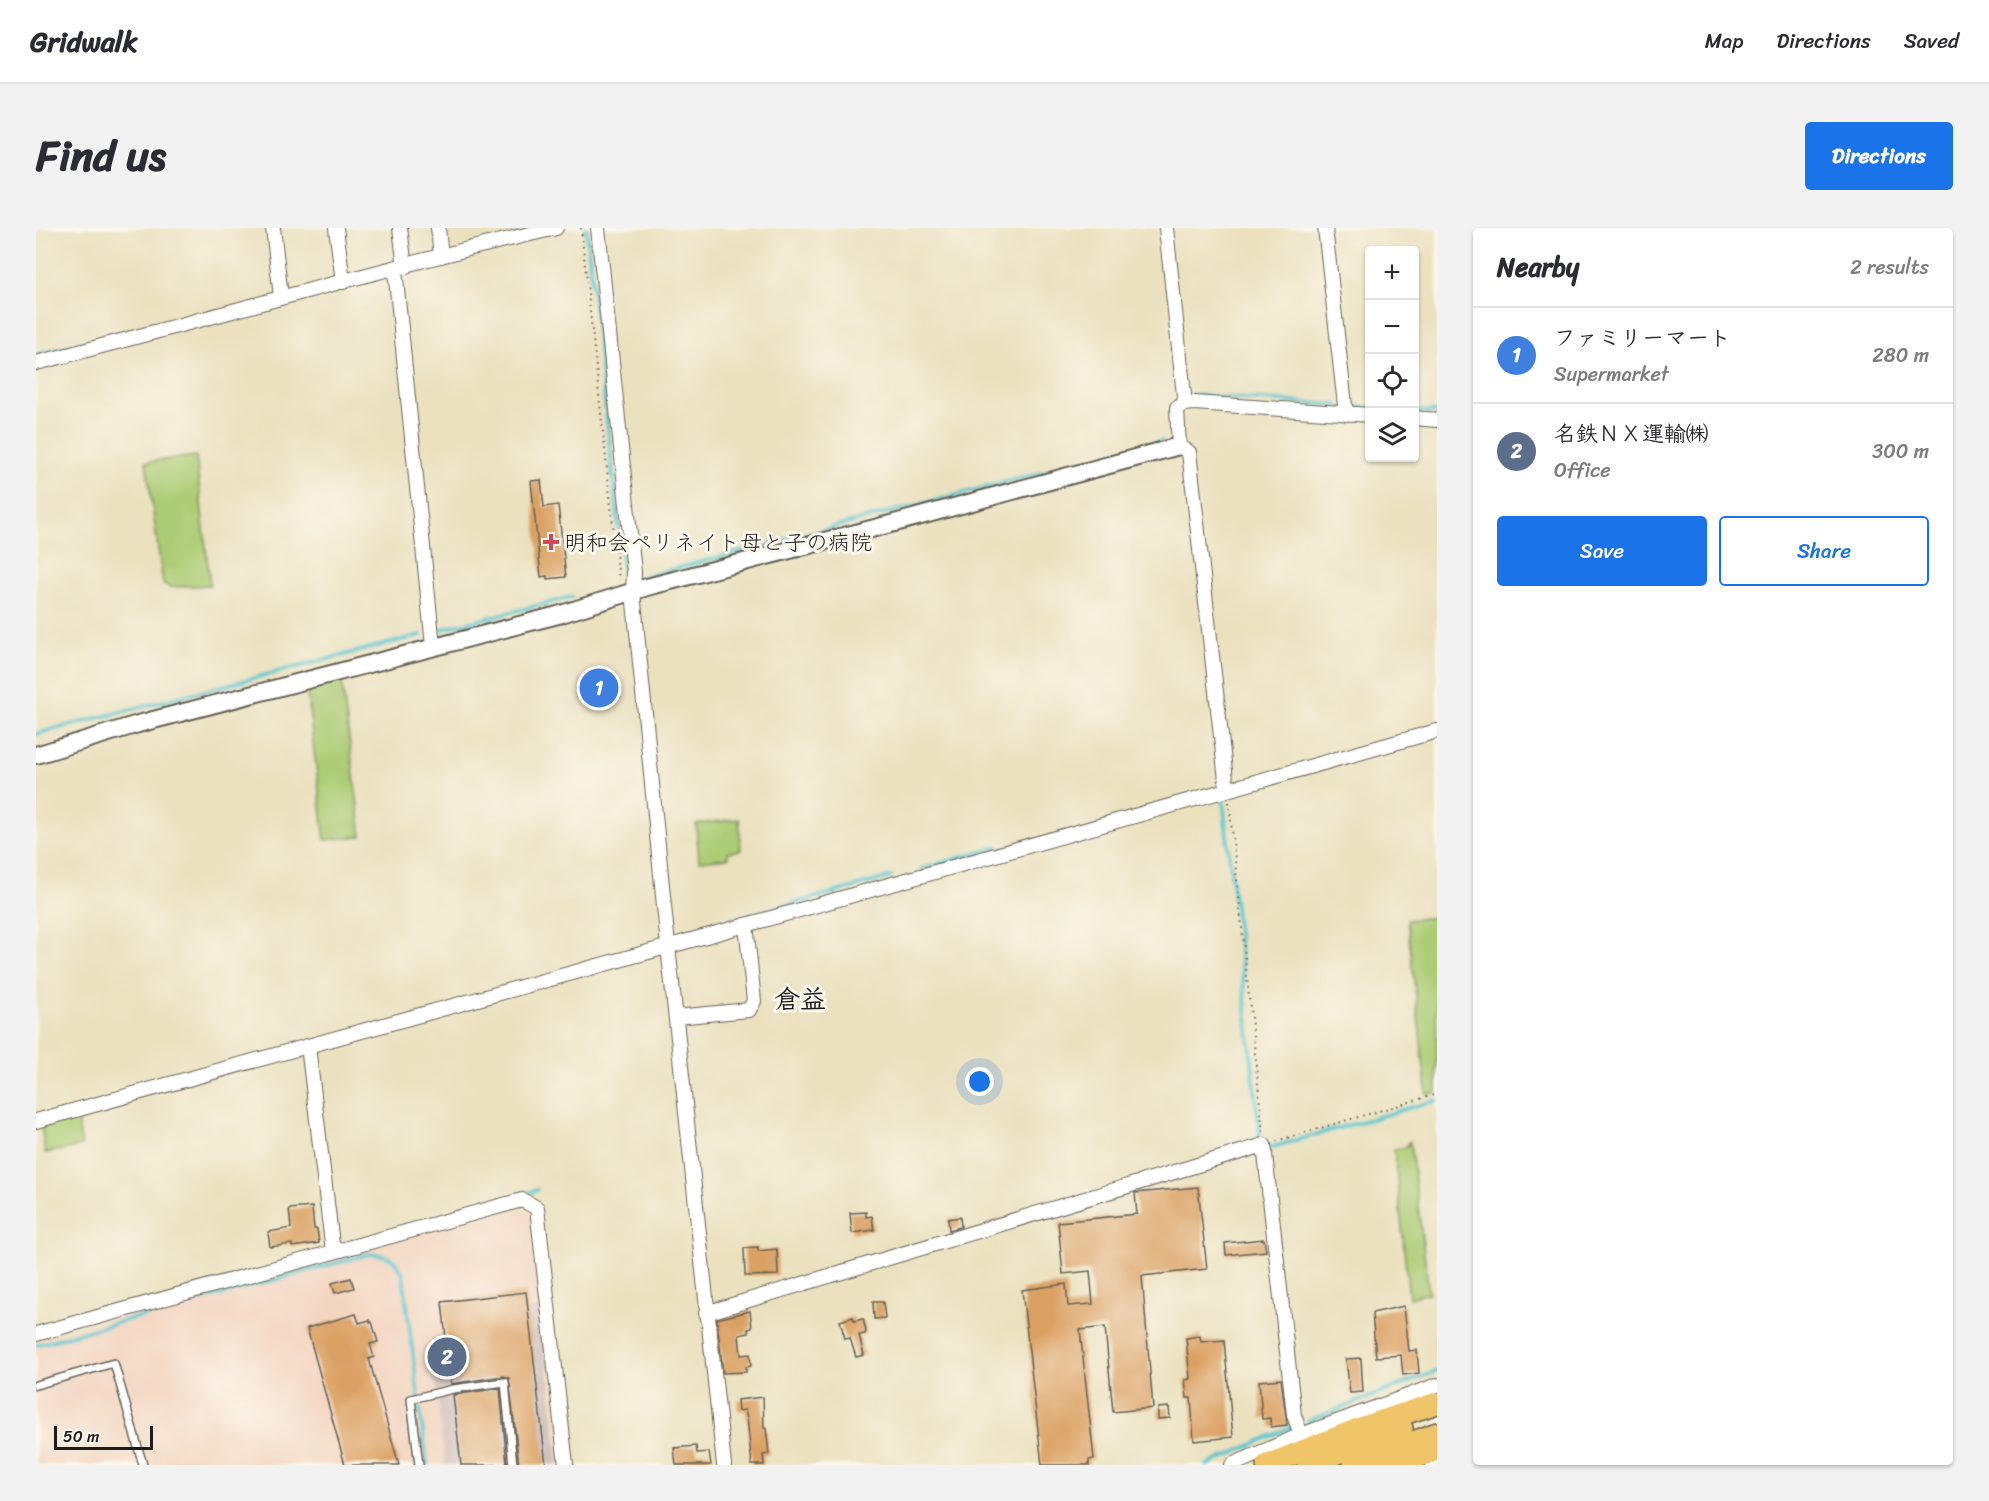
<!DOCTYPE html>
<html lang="en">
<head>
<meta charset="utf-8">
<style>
  body { margin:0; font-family:Sriracha,"Klee One",sans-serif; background:#f2f2f3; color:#2b2b33 }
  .controls { position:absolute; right:18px; top:18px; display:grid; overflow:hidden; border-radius:6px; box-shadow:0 2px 4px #0004 }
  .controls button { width:54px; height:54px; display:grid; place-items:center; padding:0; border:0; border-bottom:2px solid #e1e1e2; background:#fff; color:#2b2b33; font:30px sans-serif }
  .scale { position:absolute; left:18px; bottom:15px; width:99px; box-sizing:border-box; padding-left:6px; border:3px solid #1c1c1c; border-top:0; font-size:16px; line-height:21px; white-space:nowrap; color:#1c1c1c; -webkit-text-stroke:4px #fbf7ec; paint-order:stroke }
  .you { position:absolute; left:944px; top:854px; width:21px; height:21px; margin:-15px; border:4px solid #fff; border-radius:50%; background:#1a73e8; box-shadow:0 0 0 9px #1a73e833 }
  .badge { display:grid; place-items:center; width:39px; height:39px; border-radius:50%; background:#1a73e8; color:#fff; font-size:20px; font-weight:700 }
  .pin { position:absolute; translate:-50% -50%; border:3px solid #fff; box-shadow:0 2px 6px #0006 }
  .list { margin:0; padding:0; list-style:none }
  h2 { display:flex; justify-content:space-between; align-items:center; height:78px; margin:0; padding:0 24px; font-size:26px }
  h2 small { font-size:20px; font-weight:400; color:#7c7c81 }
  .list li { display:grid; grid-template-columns:39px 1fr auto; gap:18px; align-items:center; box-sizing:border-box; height:96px; padding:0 24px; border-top:2px solid #e1e1e2 }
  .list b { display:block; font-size:22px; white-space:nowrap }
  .list p { margin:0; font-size:20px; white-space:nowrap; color:#7c7c81 }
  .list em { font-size:20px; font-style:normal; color:#7c7c81 }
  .actions { display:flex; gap:12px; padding:18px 24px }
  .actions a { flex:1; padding:14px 0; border:2px solid #1a73e8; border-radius:6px; text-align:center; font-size:21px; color:#1a73e8 }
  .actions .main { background:#1a73e8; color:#fff }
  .icon { flex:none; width:33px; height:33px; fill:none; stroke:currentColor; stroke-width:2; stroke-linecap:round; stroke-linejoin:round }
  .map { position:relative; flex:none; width:1401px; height:1237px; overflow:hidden; border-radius:6px }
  header { display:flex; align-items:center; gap:36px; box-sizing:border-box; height:84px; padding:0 30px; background:#fff; border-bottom:2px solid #e1e1e2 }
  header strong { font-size:28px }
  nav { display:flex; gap:33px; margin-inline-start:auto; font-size:21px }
  .intro { display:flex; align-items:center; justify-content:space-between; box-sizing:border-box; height:144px; padding:0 36px }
  h1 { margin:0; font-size:42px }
  .button { padding:15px 27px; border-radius:6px; background:#1a73e8; color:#fff; font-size:21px; font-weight:700 }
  main { display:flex; gap:36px; padding:0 36px }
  aside { flex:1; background:#fff; border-radius:6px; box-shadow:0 2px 4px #0004 }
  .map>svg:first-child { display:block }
</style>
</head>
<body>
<header>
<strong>Gridwalk</strong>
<nav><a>Map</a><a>Directions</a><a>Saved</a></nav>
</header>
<div class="intro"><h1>Find us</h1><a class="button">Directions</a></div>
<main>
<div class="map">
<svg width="1401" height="1237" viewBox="0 0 1401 1237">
  <rect width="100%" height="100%" fill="#fbf7ec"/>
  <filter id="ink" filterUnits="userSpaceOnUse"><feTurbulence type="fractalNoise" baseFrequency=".0167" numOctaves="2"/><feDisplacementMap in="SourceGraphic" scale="12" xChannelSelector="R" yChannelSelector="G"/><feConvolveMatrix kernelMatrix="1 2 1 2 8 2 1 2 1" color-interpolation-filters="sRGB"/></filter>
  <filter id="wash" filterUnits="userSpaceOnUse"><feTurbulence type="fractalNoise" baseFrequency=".008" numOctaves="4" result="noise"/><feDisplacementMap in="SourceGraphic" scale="24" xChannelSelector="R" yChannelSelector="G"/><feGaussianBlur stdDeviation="1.35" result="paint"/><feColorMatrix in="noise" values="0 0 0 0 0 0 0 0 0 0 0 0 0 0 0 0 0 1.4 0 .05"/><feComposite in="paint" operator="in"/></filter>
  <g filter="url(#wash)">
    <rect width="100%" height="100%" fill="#ebe1bf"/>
    <polygon fill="#f3d4bf" points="483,978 497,986 525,1237 0,1237 0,1112"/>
    <polygon fill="#cfc0bb" points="505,1080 522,1237 409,1237 398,1140 454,1133 449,1090"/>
    <g fill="#accc74" stroke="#647448" stroke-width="1.5">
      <polygon points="160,228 174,357 134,359 127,356 110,234"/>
      <polygon points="303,450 306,457 326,608 289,612 271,465 273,458"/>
      <polygon points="703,591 705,622 692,624 692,630 663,633 660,596"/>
      <polygon points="1400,689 1401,864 1391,867 1371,692"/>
      <polygon points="40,886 46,918 9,925 5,896"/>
      <polygon points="1374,913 1393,1065 1373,1070 1358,921 1370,919"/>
    </g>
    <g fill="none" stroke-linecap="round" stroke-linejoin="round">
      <g stroke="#57c4ce" stroke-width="4">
        <polyline points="550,0 588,348"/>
        <polyline points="476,3 490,0"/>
        <polyline points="0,127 110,99"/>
        <polyline points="1152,167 1302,177"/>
        <polyline points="1316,178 1334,180"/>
        <polyline points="1378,183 1401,184"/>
        <polyline points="608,349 1126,213"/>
        <polyline points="406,401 536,369"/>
        <polyline points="0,506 385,407"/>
        <polyline points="1187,571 1225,916"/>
        <polyline points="885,641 962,619"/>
        <polyline points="641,707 855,649"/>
        <polyline points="1233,920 1401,872"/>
        <polyline points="484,967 501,962"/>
        <path d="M0,1117L333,1026C351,1026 361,1031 367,1047L391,1237"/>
        <polyline points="1254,1192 1255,1202"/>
        <polyline points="1272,1193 1401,1143"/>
        <polyline points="1171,1237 1255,1199"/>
      </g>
    </g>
    <g id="blocks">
      <g fill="#dba163">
        <polygon points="505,252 508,279 522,277 530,349 511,351 511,348 505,349 495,253"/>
        <polygon points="580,447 582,469 546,472 544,452"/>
        <polygon points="1162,959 1171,1041 1106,1048 1117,1180 1077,1184 1069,1099 1044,1102 1058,1231 1053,1232 1053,1237 1006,1237 986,1062 1030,1056 1032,1078 1057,1076 1054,1043 1027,1046 1022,994 1101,986 1099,965"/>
        <polygon points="276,979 278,1001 281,1001 283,1015 263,1018 256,1019 256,1016 234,1019 232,1004 255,1000 253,981"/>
        <polygon points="830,984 830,989 836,988 838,1002 816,1005 814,985"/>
        <polygon points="924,989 925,999 913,1002 912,991"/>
        <polygon points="1228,1011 1230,1023 1190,1027 1189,1015"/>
        <polygon points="722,1019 722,1023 741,1021 742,1047 709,1048 708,1020"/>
        <polygon points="315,1050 318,1060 299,1065 296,1055"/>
        <polygon points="490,1064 510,1237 483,1237 473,1150 468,1148 415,1156 406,1074"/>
        <polygon points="837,1074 847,1074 849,1090 838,1091"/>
        <polygon points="1368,1078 1373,1123 1381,1122 1383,1145 1367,1147 1365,1127 1340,1129 1336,1085"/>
        <polygon points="714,1083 716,1100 712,1101 713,1105 703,1107 705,1127 714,1126 715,1138 710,1139 710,1144 687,1145 681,1091"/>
        <polygon points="320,1086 323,1095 334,1092 334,1095 336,1094 342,1114 334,1116 338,1129 333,1131 363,1237 309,1237 271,1100"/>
        <polygon points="817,1089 818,1093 827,1091 830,1103 829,1106 823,1107 828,1127 820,1129 814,1110 809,1111 804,1093"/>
        <polygon points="1164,1108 1165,1114 1188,1112 1197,1209 1158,1213 1155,1170 1151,1170 1149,1152 1154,1151 1150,1110"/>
        <polygon points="1325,1130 1327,1164 1314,1165 1310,1131"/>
        <polygon points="1245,1151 1251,1197 1235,1199 1234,1190 1226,1191 1223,1153"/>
        <polygon points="464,1160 471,1237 425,1237 417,1167"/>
        <polygon points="727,1169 728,1200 730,1200 733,1226 727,1227 728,1237 716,1237 711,1190 709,1182 702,1183 701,1172"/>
        <polygon points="1133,1179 1134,1190 1122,1191 1122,1180"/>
        <polygon points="660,1218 661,1225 673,1224 675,1237 640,1237 638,1220"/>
      </g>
    </g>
  </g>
  <g filter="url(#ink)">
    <use href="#blocks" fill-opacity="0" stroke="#646155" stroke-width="1.5"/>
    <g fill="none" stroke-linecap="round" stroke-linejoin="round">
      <g stroke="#646155" stroke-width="10">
        <g id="service">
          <polyline points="0,1157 78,1135 107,1237"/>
          <polyline points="383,1237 375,1171 417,1161 469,1154 477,1237"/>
        </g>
      </g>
      <g stroke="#646155" stroke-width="16">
        <g id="minor">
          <polyline points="237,0 245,69"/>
          <polyline points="300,0 307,54"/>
          <polyline points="364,0 369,39"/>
          <polyline points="402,0 405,28"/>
          <polyline points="562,0 598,344 597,364 632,718 688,1237"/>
          <polyline points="1130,0 1149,176"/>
          <polyline points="1289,0 1310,186"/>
          <polyline points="359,41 397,418"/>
          <path d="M0,135C173,91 345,40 520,0"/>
          <polyline points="1378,190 1401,192"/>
          <polyline points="1191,561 1153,224 1143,218 1141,180 1149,176 1158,175 1334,187"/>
          <polyline points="640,789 713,782 718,773 710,697"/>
          <polyline points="272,818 297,1024"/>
          <polyline points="0,893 710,697 1401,503"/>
          <polyline points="670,1085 1228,917 1258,1187 1265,1207"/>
          <polyline points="0,1106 486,972 501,980 530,1237"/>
          <polyline points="1196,1237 1265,1207 1401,1157"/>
          <polyline points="1397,1237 1401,1236"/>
        </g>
      </g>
      <g stroke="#646155" stroke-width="20">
        <polyline id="tertiary" points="0,527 102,496 522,387 611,359 866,293 1143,218"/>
      </g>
      <g stroke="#646155" stroke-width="24">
        <g id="trunk">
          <polyline points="1231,1237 1327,1199 1401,1175"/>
          <polyline points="1272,1237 1366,1200"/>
          <polyline points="1318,1237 1401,1205"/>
          <polyline points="1361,1237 1401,1222"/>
        </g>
      </g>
      <g stroke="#646155" stroke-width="2" stroke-dasharray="1.5 4.5" stroke-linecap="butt">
        <polyline points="545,0 583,352"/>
        <polyline points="1193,574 1227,905"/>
        <polyline points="1240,913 1401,866"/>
      </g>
      <use href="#service" stroke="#fff" stroke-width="7"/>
      <use href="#minor" stroke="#fff" stroke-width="14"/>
      <use href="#tertiary" stroke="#fff" stroke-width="16"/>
      <use href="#trunk" stroke="#f0c469" stroke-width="21"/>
    </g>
  </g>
  <path fill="#d1495b" stroke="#fbf7ec" stroke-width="2" d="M512 305h6v6h6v6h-6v6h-6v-6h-6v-6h6z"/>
  <g text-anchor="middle" stroke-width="6" stroke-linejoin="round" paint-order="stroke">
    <g font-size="22" fill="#1c1c1c" stroke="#fbf7ec" text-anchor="start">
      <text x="528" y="322">明和会ペリネイト母と子の病院</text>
    </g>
    <g font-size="26" font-weight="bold" fill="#1c1c1c" stroke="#fbf7ec">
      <text x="764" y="780">倉益</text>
    </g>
  </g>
</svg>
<div class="controls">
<button>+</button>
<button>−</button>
<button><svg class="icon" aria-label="locate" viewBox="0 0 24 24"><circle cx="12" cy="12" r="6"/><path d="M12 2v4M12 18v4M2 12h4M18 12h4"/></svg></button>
<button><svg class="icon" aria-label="layers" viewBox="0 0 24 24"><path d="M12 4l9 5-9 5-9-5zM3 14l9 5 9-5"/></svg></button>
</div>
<div class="scale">50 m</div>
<div class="you"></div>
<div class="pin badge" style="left:563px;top:460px;background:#3f7fe0">1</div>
<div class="pin badge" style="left:411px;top:1129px;background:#5c6f8a">2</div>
</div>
<aside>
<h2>Nearby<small>2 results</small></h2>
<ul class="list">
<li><span class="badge" style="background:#3f7fe0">1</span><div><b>ファミリーマート</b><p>Supermarket</p></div><em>280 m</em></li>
<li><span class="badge" style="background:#5c6f8a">2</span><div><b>名鉄ＮＸ運輸㈱</b><p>Office</p></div><em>300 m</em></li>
</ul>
<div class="actions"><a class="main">Save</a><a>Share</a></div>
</aside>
</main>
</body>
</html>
